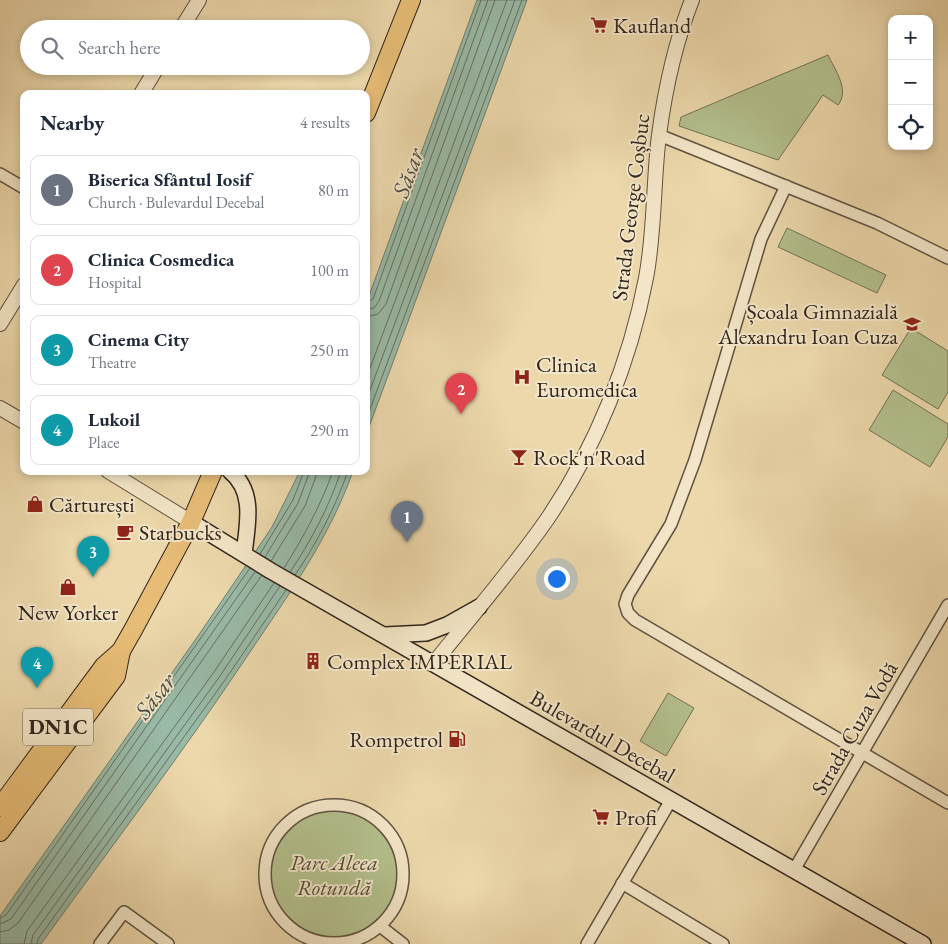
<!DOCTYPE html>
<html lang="en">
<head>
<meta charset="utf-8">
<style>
  body { margin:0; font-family:"EB Garamond",serif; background:#f2f2f3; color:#1f2937 }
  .controls { position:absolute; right:15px; top:15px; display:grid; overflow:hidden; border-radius:10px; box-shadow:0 2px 8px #0003 }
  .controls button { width:45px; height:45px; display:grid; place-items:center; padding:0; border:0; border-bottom:1px solid #e0e1e3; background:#fff; color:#1f2937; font:25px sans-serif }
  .you { position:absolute; left:556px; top:578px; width:18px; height:18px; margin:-12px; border:4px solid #fff; border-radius:50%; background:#1a73e8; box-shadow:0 0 0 8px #1a73e833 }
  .badge { display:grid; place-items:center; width:32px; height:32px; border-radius:50%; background:#8f2418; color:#fff; font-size:16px; font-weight:700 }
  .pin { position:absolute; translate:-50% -41px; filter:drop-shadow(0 1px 2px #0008) }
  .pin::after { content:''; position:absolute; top:26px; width:18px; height:15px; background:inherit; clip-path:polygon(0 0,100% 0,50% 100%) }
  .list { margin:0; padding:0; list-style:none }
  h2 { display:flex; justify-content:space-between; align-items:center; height:65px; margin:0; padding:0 20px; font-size:21px }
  h2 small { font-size:16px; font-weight:400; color:#747a83 }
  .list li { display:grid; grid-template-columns:32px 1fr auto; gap:15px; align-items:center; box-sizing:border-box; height:70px; margin:0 10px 10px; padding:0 10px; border:1px solid #e0e1e3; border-radius:10px }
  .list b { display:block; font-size:19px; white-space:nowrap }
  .list p { margin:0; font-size:16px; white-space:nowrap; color:#747a83 }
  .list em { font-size:16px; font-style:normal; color:#747a83 }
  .icon { flex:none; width:28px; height:28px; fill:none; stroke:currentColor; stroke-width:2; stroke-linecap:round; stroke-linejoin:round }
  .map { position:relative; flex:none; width:948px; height:944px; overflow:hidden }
  .search { position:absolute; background:#fff; box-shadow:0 2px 8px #0003; left:20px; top:20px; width:350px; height:55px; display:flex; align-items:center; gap:12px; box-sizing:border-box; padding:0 18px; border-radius:28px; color:#747a83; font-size:19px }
  .panel { position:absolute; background:#fff; box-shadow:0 2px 8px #0003; left:20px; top:90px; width:350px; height:385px; border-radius:10px }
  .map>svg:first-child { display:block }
</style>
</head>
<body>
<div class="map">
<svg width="948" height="944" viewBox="0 0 948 944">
  <rect width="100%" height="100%" fill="#ecd8ab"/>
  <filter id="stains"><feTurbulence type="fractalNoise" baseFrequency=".004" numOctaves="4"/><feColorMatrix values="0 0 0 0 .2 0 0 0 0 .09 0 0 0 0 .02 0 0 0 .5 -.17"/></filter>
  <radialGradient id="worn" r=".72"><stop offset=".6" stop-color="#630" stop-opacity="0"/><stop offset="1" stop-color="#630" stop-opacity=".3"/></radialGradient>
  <g fill="#b3c08d" stroke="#727255">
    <path d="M828,55C835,70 850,90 838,105L823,95L778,160L679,126L681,117Z"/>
    <polygon points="787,228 886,275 877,293 778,247"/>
    <polygon points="911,328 948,351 948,392 938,409 882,375"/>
    <polygon points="893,390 948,424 948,437 930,467 869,430"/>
    <polygon points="668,693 694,708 666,756 640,741"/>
    <circle cx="333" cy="874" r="65"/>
  </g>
  <g fill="#99baa7" stroke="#6f7e70">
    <polygon points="477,0 527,0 366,435 366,304"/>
    <path d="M300,471H353C330,537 289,594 250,652C184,751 111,847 41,944H0V916L198,636L272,527Z"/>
  </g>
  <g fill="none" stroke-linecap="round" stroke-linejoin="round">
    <g stroke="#657062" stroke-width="1">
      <polyline points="366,303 373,299 481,0"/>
      <polyline points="366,309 374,308 379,301 488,0"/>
      <polyline points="366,317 378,314 386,304 495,0"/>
      <polyline points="366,379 507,0"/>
      <polyline points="366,401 515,0"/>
      <polyline points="366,420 522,0"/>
      <polyline points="260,554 293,500 304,471"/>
      <polyline points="265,557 298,503 310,471"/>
      <polyline points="271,561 305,506 318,471"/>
      <path d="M284,568C303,538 321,505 333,471"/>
      <path d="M290,572C311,541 329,507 341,471"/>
      <path d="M295,575C317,543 335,508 348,471"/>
      <polyline points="0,918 6,915 250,568"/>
      <polyline points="0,924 11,919 255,572"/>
      <polyline points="0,932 9,930 18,923 262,575"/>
      <polyline points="24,944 27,931 214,672 274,583"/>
      <polyline points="31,944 33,935 220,676 280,586"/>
      <polyline points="37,944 38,939 225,680 286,590"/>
    </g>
    <g stroke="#605240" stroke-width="14">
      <g id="minor">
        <polyline points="659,135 877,223 948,258"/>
        <polyline points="0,174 24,188"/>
        <polyline points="786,186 761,239 695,460 671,524 628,595 625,604 628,613 635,620 948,803"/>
        <circle cx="334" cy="874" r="69"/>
        <polyline points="794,870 948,605"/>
        <polyline points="622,883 723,944"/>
        <polyline points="380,926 403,944"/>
        <polyline points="100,944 124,912 168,944"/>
        <polyline points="587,944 671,800"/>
      </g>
    </g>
    <g stroke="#605240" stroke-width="16">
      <g id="tertiary">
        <polyline points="181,29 199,0"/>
        <polyline points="141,94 158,66"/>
        <polyline points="0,324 24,285"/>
        <polyline points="0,408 24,422"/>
        <polyline points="108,471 191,522"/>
        <path d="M434,663C472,615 513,569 548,518C596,447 630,362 646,278C655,231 653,183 659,135C665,90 675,43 692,0"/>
      </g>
    </g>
    <g stroke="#31251d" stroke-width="18">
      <g id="secondary">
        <path d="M230,471C256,492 247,526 244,554"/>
        <polyline points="191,522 271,571 923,944"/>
        <polyline points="385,635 426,633 447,625 479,607"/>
      </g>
    </g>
    <g stroke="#31251d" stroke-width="20">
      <g id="primary">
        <polyline points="366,113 411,0"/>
        <polyline points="0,807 104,666 121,651 133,630 191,522 213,471"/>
        <polyline points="0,832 116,676 121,651"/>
      </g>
    </g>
    <use href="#minor" stroke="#f3e6c8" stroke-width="11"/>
    <use href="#tertiary" stroke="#f3e6c8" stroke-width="14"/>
    <use href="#secondary" stroke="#f3e6c8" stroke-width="15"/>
    <use href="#primary" stroke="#e6bc76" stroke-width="18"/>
  </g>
  <defs>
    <g id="supermarket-bare" transform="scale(1.35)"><path d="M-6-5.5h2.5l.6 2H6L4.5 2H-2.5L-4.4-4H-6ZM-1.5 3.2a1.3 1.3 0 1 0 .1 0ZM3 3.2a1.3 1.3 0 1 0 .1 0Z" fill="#8f2418" stroke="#f3e6c8" stroke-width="2.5" paint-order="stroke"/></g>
    <g id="school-bare" transform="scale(1.35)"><path d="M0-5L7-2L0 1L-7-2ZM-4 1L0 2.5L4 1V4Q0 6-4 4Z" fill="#8f2418" stroke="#f3e6c8" stroke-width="2.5" paint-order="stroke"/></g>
    <g id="hospital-bare" transform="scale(1.35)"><path d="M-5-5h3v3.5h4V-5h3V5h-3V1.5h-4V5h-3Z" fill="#8f2418" stroke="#f3e6c8" stroke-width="2.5" paint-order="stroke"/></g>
    <g id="bar-bare" transform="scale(1.35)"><path d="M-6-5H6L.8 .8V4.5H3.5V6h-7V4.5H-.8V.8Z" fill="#8f2418" stroke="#f3e6c8" stroke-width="2.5" paint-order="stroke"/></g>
    <g id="shop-bare" transform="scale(1.35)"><path d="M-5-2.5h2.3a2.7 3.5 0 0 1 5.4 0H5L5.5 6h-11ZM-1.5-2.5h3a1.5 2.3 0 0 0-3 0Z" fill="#8f2418" stroke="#f3e6c8" stroke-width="2.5" paint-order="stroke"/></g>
    <g id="cafe-bare" transform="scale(1.35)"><path d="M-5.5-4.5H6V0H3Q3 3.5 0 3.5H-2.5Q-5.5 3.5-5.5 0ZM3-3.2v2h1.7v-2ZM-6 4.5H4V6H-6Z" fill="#8f2418" stroke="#f3e6c8" stroke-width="2.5" paint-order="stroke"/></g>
    <g id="building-bare" transform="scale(1.35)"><path d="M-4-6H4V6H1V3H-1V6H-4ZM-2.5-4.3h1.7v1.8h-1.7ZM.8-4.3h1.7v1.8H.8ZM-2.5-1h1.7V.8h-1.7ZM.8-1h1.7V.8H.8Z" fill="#8f2418" stroke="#f3e6c8" stroke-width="2.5" paint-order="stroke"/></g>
    <g id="fuel-bare" transform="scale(1.35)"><path d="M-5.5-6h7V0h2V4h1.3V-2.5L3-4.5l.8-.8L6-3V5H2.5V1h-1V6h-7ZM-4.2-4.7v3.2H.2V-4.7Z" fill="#8f2418" stroke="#f3e6c8" stroke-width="2.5" paint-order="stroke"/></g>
  </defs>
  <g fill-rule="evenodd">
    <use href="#supermarket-bare" x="599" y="25"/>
    <use href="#school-bare" x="912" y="324"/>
    <use href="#hospital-bare" x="522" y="377"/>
    <use href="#bar-bare" x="519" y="457"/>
    <use href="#shop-bare" x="35" y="504"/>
    <use href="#cafe-bare" x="125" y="532"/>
    <use href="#shop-bare" x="68" y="587"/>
    <use href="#building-bare" x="313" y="661"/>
    <use href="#fuel-bare" x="457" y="739"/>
    <use href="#supermarket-bare" x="601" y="817"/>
  </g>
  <g text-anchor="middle" stroke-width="4" stroke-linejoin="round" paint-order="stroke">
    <rect fill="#f3e6c8" stroke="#6b5f50" stroke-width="1" x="23" y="708.5" width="70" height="37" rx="4"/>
    <g font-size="21" font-weight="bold" fill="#31251d">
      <text x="58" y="734">DN1C</text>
    </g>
    <g font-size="22" fill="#31251d" stroke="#f3e6c8" text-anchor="start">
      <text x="613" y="33">Kaufland</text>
      <text x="898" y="319" text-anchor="end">Școala Gimnazială<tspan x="898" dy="25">Alexandru Ioan Cuza</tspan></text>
      <text x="536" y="372">Clinica<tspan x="536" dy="25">Euromedica</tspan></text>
      <text x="533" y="465">Rock'n'Road</text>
      <text x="49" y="512">Cărturești</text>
      <text x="139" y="540">Starbucks</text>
      <text x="68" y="620" text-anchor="middle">New Yorker</text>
      <text x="327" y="669">Complex IMPERIAL</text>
      <text x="443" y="747" text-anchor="end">Rompetrol</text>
      <text x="615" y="825">Profi</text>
    </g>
    <g font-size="22" fill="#31251d" stroke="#f3e6c8">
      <text transform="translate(630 207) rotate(-83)" y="8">Strada George Coșbuc</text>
      <text transform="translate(854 728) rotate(-60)" y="8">Strada Cuza Vodă</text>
      <text transform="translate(603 736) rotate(30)" y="8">Bulevardul Decebal</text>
    </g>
    <g font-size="22" font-style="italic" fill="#524c39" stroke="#f3e6c8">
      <text x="334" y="870">Parc Aleea<tspan x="334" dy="25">Rotundă</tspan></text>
    </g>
    <g font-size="24" font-style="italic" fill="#4b4a40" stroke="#f3e6c8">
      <text transform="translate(408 173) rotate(-70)" y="8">Săsar</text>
      <text transform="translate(155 696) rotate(-52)" y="8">Săsar</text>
    </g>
  </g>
  <rect width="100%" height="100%" filter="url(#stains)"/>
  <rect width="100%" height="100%" fill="url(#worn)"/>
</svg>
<div class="controls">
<button>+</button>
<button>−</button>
<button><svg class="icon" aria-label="locate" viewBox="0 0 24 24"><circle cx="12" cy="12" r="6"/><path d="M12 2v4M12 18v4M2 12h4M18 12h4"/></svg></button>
</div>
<div class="you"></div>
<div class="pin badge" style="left:407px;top:542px;background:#6b7280">1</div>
<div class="pin badge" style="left:461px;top:414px;background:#e0444e">2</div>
<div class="pin badge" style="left:93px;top:577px;background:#0f9aa8">3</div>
<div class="pin badge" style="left:37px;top:688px;background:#0f9aa8">4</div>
<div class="search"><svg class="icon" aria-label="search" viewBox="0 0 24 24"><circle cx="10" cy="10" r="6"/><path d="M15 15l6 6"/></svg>Search here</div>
<section class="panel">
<h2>Nearby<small>4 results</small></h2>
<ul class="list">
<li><span class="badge" style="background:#6b7280">1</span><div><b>Biserica Sfântul Iosif</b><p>Church · Bulevardul Decebal</p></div><em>80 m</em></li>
<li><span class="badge" style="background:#e0444e">2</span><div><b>Clinica Cosmedica</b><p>Hospital</p></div><em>100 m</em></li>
<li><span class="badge" style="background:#0f9aa8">3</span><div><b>Cinema City</b><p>Theatre</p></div><em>250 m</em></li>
<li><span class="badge" style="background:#0f9aa8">4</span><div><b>Lukoil</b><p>Place</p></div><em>290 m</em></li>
</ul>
</section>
</div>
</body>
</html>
